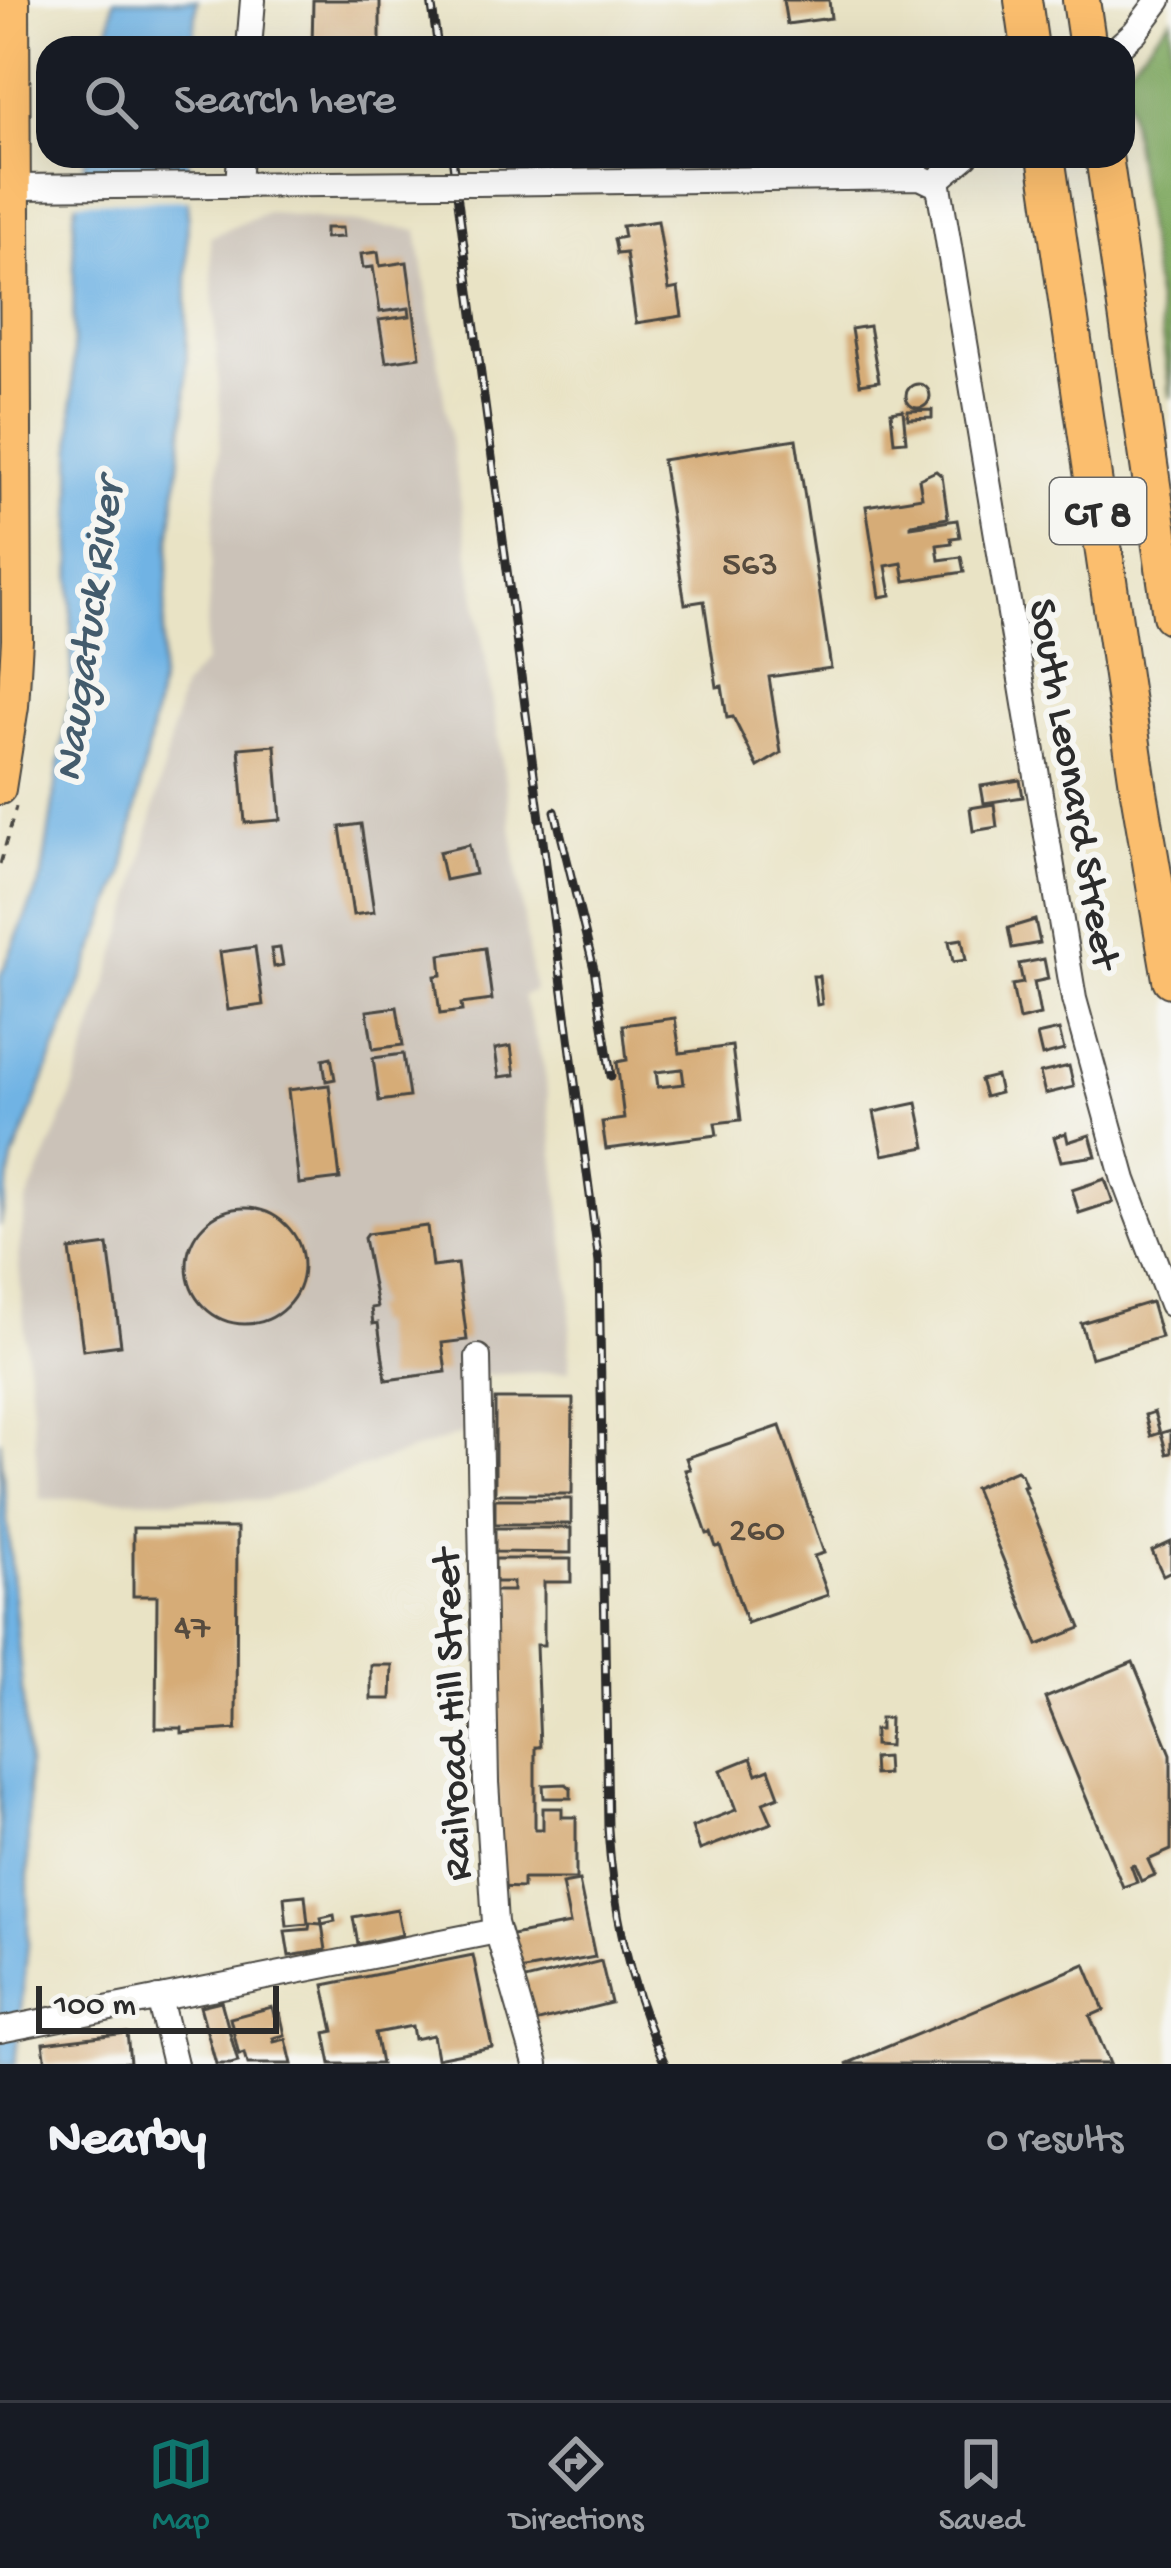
<!DOCTYPE html>
<html lang="en">
<head>
<meta charset="utf-8">
<style>
  body { margin:0; font-family:"Gochi Hand",sans-serif; background:#20242c; color:#f1f3f6 }
  .scale { position:absolute; left:36px; bottom:30px; width:243px; box-sizing:border-box; padding-left:12px; border:6px solid #2b2b2b; border-top:0; font-size:33px; line-height:42px; white-space:nowrap; color:#2b2b2b; -webkit-text-stroke:9px #f6f6f2; paint-order:stroke }
  .list { margin:0; padding:0; list-style:none }
  h2 { display:flex; justify-content:space-between; align-items:center; height:156px; margin:0; padding:0 48px; font-size:51px }
  h2 small { font-size:39px; font-weight:400; color:#9ea1a6 }
  .icon { flex:none; width:66px; height:66px; fill:none; stroke:currentColor; stroke-width:2; stroke-linecap:round; stroke-linejoin:round }
  .map { position:relative; flex:none; width:1171px; height:2064px; overflow:hidden }
  .search { position:absolute; background:#171b24; box-shadow:0 12px 48px #0002; left:36px; right:36px; top:36px; height:132px; display:flex; align-items:center; gap:30px; box-sizing:border-box; padding:0 42px; border-radius:36px; color:#9ea1a6; font-size:45px }
  .sheet { height:336px; background:#171b24 }
  nav { display:flex; justify-content:space-around; align-items:center; box-sizing:border-box; height:168px; border-top:3px solid #363941; background:#171b24; font-size:33px; color:#9ea1a6 }
  nav a { display:grid; justify-items:center; gap:6px }
  nav .on { color:#0f766e }
  .map>svg:first-child { display:block }
</style>
</head>
<body>
<div class="map">
<svg width="1171" height="2064" viewBox="0 0 1171 2064">
  <rect width="100%" height="100%" fill="#f6f6f2"/>
  <filter id="ink" filterUnits="userSpaceOnUse"><feTurbulence type="fractalNoise" baseFrequency=".00833" numOctaves="2"/><feDisplacementMap in="SourceGraphic" scale="24" xChannelSelector="R" yChannelSelector="G"/><feConvolveMatrix kernelMatrix="1 2 1 2 8 2 1 2 1" color-interpolation-filters="sRGB"/></filter>
  <filter id="wash" filterUnits="userSpaceOnUse"><feTurbulence type="fractalNoise" baseFrequency=".004" numOctaves="4" result="noise"/><feDisplacementMap in="SourceGraphic" scale="48" xChannelSelector="R" yChannelSelector="G"/><feGaussianBlur stdDeviation="2.7" result="paint"/><feColorMatrix in="noise" values="0 0 0 0 0 0 0 0 0 0 0 0 0 0 0 0 0 1.4 0 .05"/><feComposite in="paint" operator="in"/></filter>
  <g filter="url(#wash)">
    <rect width="100%" height="100%" fill="#e9e3c5"/>
    <polygon fill="#cbc2b8" points="267,212 417,230 503,766 534,991 523,996 544,1067 571,1297 569,1371 461,1376 465,1433 266,1500 40,1499 18,1257 26,1203 70,1100 130,912 182,688 204,663 221,427 210,237"/>
    <polygon fill="#7fa860" stroke="#556a46" stroke-width="3" points="1171,18 1171,398 1123,72"/>
    <g fill="#6fb3e4" stroke="#4d6f88" stroke-width="3">
      <polygon points="114,0 197,0 193,48 106,48"/>
      <polygon points="86,156 188,156 186,407 171,532 159,690 123,875 13,1160 0,1226 0,977 42,877 71,687 74,215"/>
      <polygon points="0,1439 28,1757 28,1944 15,2064 0,2064"/>
    </g>
    <polygon fill="#e9e3c5" points="194,170 194,200 71,202 77,171"/>
    <g id="blocks">
      <g fill="#d6ac77" fill-rule="evenodd">
        <polygon points="313,0 380,0 380,48 312,48"/>
        <polygon points="783,0 829,0 831,18 787,24"/>
        <polygon points="658,221 669,290 678,288 682,316 636,323 626,253 617,254 614,239 624,237 622,226"/>
        <polygon points="325,228 342,228 343,237 325,238"/>
        <polygon points="378,252 380,266 407,262 420,357 386,362 379,320 410,316 409,308 380,312 373,267 363,268 361,254"/>
        <polygon points="869,326 879,381 860,384 851,329"/>
        <circle cx="918" cy="396" r="12"/>
        <polygon points="903,410 906,441 894,442 891,412"/>
        <polygon points="932,410 932,418 908,419 908,411"/>
        <polygon points="796,439 831,668 769,677 781,753 758,767 733,717 727,718 722,686 717,687 704,601 685,604 662,460"/>
        <polygon points="936,471 942,476 948,518 911,524 911,527 957,520 960,537 951,538 952,543 937,545 939,560 961,557 964,572 905,581 902,563 886,566 891,595 880,597 866,506 922,497 919,479"/>
        <polygon points="275,745 281,820 245,823 239,748"/>
        <polygon points="1020,780 1023,797 984,803 981,786"/>
        <polygon points="994,804 997,827 973,831 970,808"/>
        <polygon points="361,824 374,912 353,915 340,827"/>
        <polygon points="469,845 475,874 445,880 439,852"/>
        <polygon points="1035,920 1040,943 1012,948 1008,928"/>
        <polygon points="962,939 966,960 953,962 949,941"/>
        <polygon points="255,947 263,1005 228,1010 220,952"/>
        <polygon points="280,948 283,965 274,967 271,949"/>
        <polygon points="485,948 492,1000 461,1004 462,1011 440,1014 435,976 442,975 440,955"/>
        <polygon points="1044,959 1048,979 1034,982 1040,1015 1019,1020 1012,985 1023,983 1019,964"/>
        <polygon points="813,976 819,976 822,1004 817,1005"/>
        <polygon points="397,1007 403,1045 373,1049 367,1011"/>
        <path d="M675,1018L680,1053L732,1046L741,1120L715,1123L717,1135L606,1149L602,1122L624,1119L617,1062L627,1060L623,1025ZM682,1069L684,1084L658,1087L656,1072Z"/>
        <polygon points="1059,1030 1064,1050 1042,1056 1037,1035"/>
        <polygon points="511,1046 515,1075 499,1077 495,1049"/>
        <polygon points="403,1054 409,1097 379,1101 373,1058"/>
        <polygon points="331,1057 335,1079 326,1081 323,1059"/>
        <polygon points="1069,1066 1074,1087 1045,1094 1040,1073"/>
        <polygon points="996,1076 1000,1093 985,1097 980,1080"/>
        <polygon points="329,1085 340,1179 299,1184 288,1090"/>
        <polygon points="917,1103 926,1147 883,1155 874,1112"/>
        <polygon points="1066,1133 1068,1142 1090,1135 1096,1156 1061,1161 1054,1137"/>
        <polygon points="1105,1179 1113,1202 1079,1213 1072,1190"/>
        <circle cx="245" cy="1266" r="58"/>
        <polygon points="427,1226 432,1267 457,1264 467,1340 442,1343 446,1372 386,1380 378,1323 373,1324 371,1308 377,1307 364,1238 367,1234"/>
        <polygon points="108,1245 121,1345 83,1350 70,1250"/>
        <polygon points="1151,1302 1161,1337 1091,1358 1081,1323"/>
        <polygon points="495,1399 573,1399 572,1494 495,1494"/>
        <polygon points="1154,1412 1160,1433 1151,1436 1145,1415"/>
        <polygon points="780,1426 824,1553 814,1556 828,1595 747,1623 720,1546 716,1547 711,1533 707,1534 685,1470 690,1469 686,1458"/>
        <polygon points="1171,1430 1171,1453 1167,1454 1161,1433"/>
        <polygon points="1016,1470 1021,1474 1026,1486 1023,1487 1081,1628 1038,1645 974,1488"/>
        <rect x="495" y="1499" width="76" height="25"/>
        <polygon points="133,1528 237,1528 236,1729 182,1733 182,1728 156,1728 157,1596 133,1596"/>
        <polygon points="495,1528 571,1528 571,1553 495,1552"/>
        <polygon points="1171,1542 1171,1571 1163,1575 1152,1551"/>
        <polygon points="495,1559 571,1559 571,1582 544,1582 544,1645 536,1645 540,1747 535,1747 535,1829 543,1829 543,1808 562,1808 562,1817 576,1817 576,1879 523,1879 523,1888 498,1887 493,1591 513,1591 513,1582 495,1582"/>
        <polygon points="1133,1662 1171,1754 1171,1850 1148,1860 1155,1875 1141,1881 1134,1865 1131,1866 1137,1882 1123,1887 1045,1698"/>
        <polygon points="371,1665 392,1665 391,1699 371,1699"/>
        <polygon points="880,1718 890,1718 889,1746 874,1745 874,1730 880,1730"/>
        <polygon points="886,1757 887,1774 874,1775 873,1758"/>
        <polygon points="751,1758 757,1774 769,1769 779,1796 763,1802 772,1823 700,1850 692,1827 736,1810 721,1770"/>
        <polygon points="566,1784 571,1788 571,1798 544,1798 543,1785"/>
        <polygon points="579,1881 595,1957 513,1972 507,1936 570,1924 562,1884"/>
        <polygon points="305,1895 308,1924 287,1926 284,1897"/>
        <polygon points="397,1909 402,1935 358,1944 353,1917"/>
        <polygon points="334,1915 335,1921 322,1924 326,1950 289,1956 285,1931 309,1929 310,1923 322,1924 321,1918"/>
        <polygon points="473,1955 492,2047 437,2058 433,2035 414,2039 412,2026 375,2033 381,2064 331,2064 325,2033 334,2031 324,1985"/>
        <polygon points="601,1961 611,2003 527,2024 517,1982"/>
        <polygon points="1085,1964 1104,2010 1090,2016 1110,2064 846,2064"/>
        <polygon points="221,2001 238,2062 231,2064 216,2064 200,2006"/>
        <polygon points="272,2007 274,2015 280,2013 285,2035 273,2038 274,2042 286,2039 292,2064 248,2064 245,2053 239,2055 230,2018"/>
        <polygon points="127,2033 130,2062 46,2064 43,2043"/>
      </g>
    </g>
  </g>
  <g filter="url(#ink)">
    <use href="#blocks" fill-opacity="0" stroke="#484742" stroke-width="3"/>
    <g fill="none" stroke-linecap="round" stroke-linejoin="round">
      <g stroke="#484742" stroke-width="28">
        <g id="minor">
          <polyline points="249,48 253,0"/>
          <polyline points="1117,48 1135,32 1159,0"/>
          <polyline points="935,182 966,156"/>
          <polyline points="477,183 920,177 939,186 1074,999 1124,1180 1171,1304"/>
          <polyline points="238,185 240,156"/>
          <polyline points="13,187 441,183"/>
          <polyline points="478,1357 486,1782 495,1923 536,2064"/>
          <polyline points="159,1998 175,2064"/>
          <polyline points="0,2030 497,1931"/>
        </g>
      </g>
      <g stroke="#484742" stroke-width="34">
        <polyline id="major" points="0,789 13,706 17,640 14,0"/>
      </g>
      <g stroke="#484742" stroke-width="40">
        <g id="highway">
          <polyline points="1023,0 1030,48"/>
          <polyline points="1081,0 1088,48"/>
          <polyline points="1046,156 1139,792 1171,979"/>
          <polyline points="1104,156 1171,615"/>
        </g>
      </g>
      <polyline stroke="#484742" stroke-width="3" stroke-dasharray="9 9" stroke-linecap="butt" points="0,864 16,807"/>
      <use href="#minor" stroke="#fff" stroke-width="24"/>
      <use href="#major" stroke="#fbbe6e" stroke-width="30"/>
      <use href="#highway" stroke="#fbbe6e" stroke-width="36"/>
      <g stroke="#2b2b2b" stroke-width="9">
        <g id="rail">
          <polyline points="431,0 438,48"/>
          <path d="M452,156L599,1263L608,1829C613,1910 630,1990 665,2064"/>
          <polyline points="555,811 594,969 611,1076"/>
        </g>
      </g>
      <use href="#rail" stroke="#f6f6f2" stroke-width="4.5" stroke-dasharray="14" stroke-linecap="butt"/>
      <g stroke="#484742" stroke-width="28" stroke-linecap="butt">
        <polyline id="minor-bridge" points="441,183 477,183"/>
      </g>
      <use href="#minor-bridge" stroke="#fff" stroke-width="24"/>
    </g>
  </g>
  <g text-anchor="middle" stroke-width="12" stroke-linejoin="round" paint-order="stroke">
    <g font-size="36" fill="#564b3e">
      <text x="750" y="573">563</text>
      <text x="757" y="1539">260</text>
      <text x="192" y="1636">47</text>
    </g>
    <rect fill="#f6f6f2" stroke="#686867" stroke-width="3" x="1050" y="478" width="96" height="66" rx="9"/>
    <g font-size="39" font-weight="bold" fill="#2b2b2b">
      <text x="1098" y="525">CT 8</text>
    </g>
    <g font-size="42" fill="#2b2b2b" stroke="#f6f6f2">
      <text transform="translate(1078 783) rotate(80)" y="15">South Leonard Street</text>
      <text transform="translate(448 1715) rotate(-92)" y="15">Railroad Hill Street</text>
    </g>
    <g font-size="45" font-style="italic" fill="#435b6c" stroke="#f6f6f2">
      <text transform="translate(84 630) rotate(-82)" y="16">Naugatuck River</text>
    </g>
  </g>
</svg>
<div class="scale">100 m</div>
<div class="search"><svg class="icon" aria-label="search" viewBox="0 0 24 24"><circle cx="10" cy="10" r="6"/><path d="M15 15l6 6"/></svg>Search here</div>
</div>
<section class="sheet">
<h2>Nearby<small>0 results</small></h2>
<ul class="list">
</ul>
</section>
<nav>
<a class="on"><svg class="icon" aria-label="map" viewBox="0 0 24 24"><path d="M3 6l6-2 6 2 6-2v14l-6 2-6-2-6 2zM9 4v14M15 6v14"/></svg>Map</a>
<a><svg class="icon" aria-label="directions" viewBox="0 0 24 24"><path d="M12 3l9 9-9 9-9-9zM9 14v-3h6M13 9l2 2-2 2"/></svg>Directions</a>
<a><svg class="icon" aria-label="saved" viewBox="0 0 24 24"><path d="M7 4h10v16l-5-4-5 4z"/></svg>Saved</a>
</nav>
</body>
</html>
